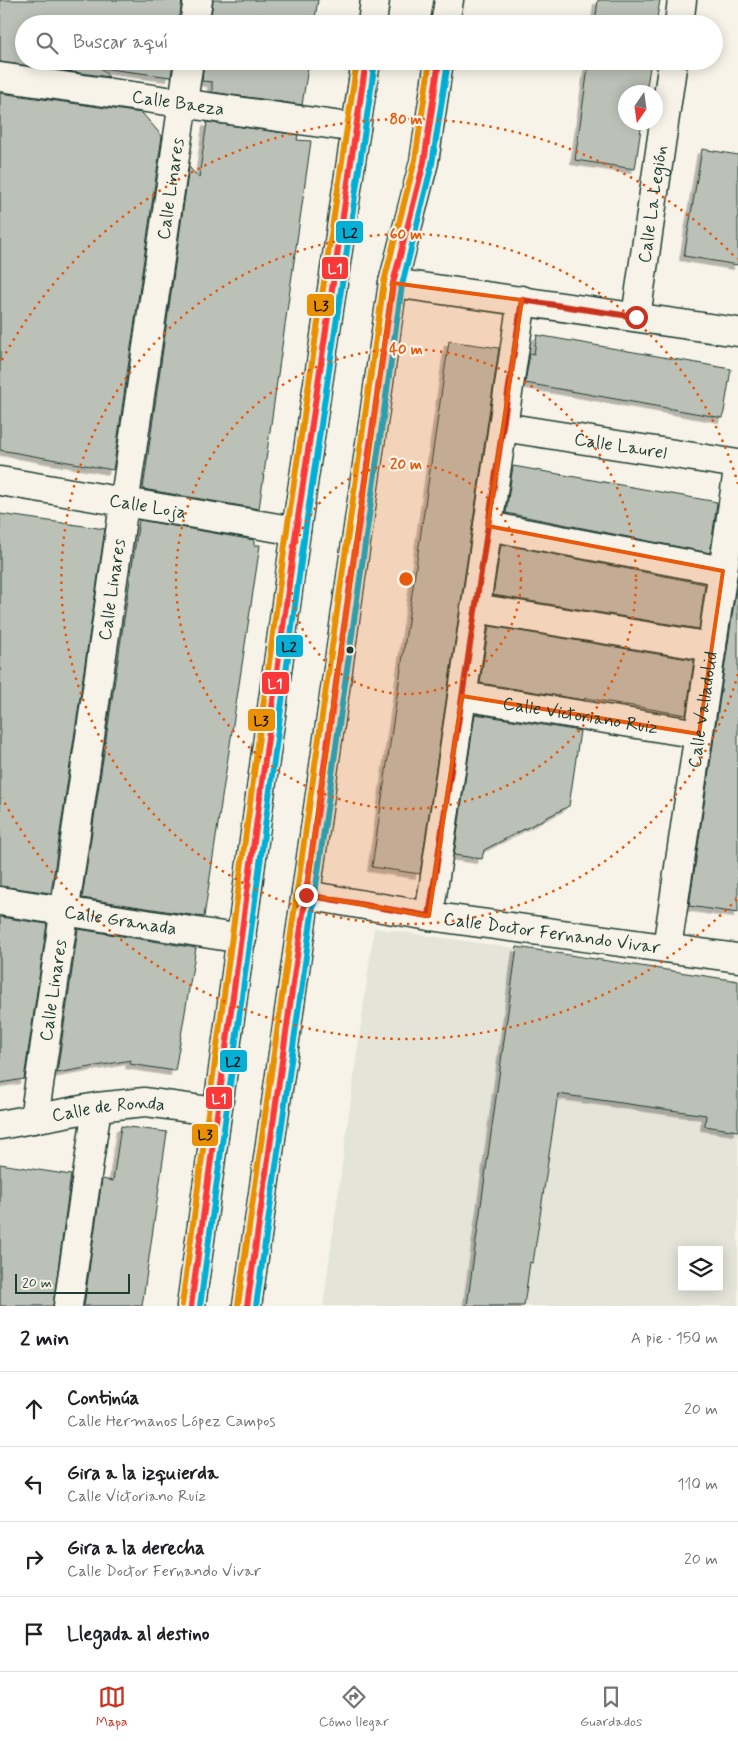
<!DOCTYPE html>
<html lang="es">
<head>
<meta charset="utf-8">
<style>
  body { margin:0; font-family:Mynerve,sans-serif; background:#f2f2f2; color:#202124 }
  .controls { position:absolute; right:15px; bottom:15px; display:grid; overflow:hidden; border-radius:0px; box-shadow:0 2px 12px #0003 }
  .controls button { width:45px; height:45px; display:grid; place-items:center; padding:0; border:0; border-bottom:1px solid #e0e0e0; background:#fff; color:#202124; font:25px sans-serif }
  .compass { position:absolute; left:618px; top:85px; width:45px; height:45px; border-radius:50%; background:#fff; box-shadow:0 2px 12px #0003; rotate:193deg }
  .scale { position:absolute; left:15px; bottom:12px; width:115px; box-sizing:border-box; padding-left:5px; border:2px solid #1f3d34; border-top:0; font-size:14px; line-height:18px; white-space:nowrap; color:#1f3d34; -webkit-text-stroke:4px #f7f3e8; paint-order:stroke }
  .stop { position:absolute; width:15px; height:15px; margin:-11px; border:4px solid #c8321e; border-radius:50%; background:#fff }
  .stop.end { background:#c8321e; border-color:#fff; box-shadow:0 1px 5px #0008 }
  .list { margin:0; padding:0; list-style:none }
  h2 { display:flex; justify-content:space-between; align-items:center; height:65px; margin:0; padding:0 20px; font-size:21px }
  h2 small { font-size:16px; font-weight:400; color:#757577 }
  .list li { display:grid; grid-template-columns:32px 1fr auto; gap:15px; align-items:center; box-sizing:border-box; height:75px; padding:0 20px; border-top:1px solid #e0e0e0 }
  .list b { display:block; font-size:19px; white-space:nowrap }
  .list p { margin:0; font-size:16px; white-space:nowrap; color:#757577 }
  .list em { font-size:16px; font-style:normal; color:#757577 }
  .icon { flex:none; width:28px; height:28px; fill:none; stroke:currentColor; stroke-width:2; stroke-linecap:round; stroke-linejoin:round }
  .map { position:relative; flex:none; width:738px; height:1306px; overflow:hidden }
  .search { position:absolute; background:#fff; box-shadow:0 2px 12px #0003; left:15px; right:15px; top:15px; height:55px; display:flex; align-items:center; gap:12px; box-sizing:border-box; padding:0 18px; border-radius:28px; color:#757577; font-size:19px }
  .sheet { height:365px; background:#fff }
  nav { display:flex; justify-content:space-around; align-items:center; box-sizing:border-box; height:70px; border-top:1px solid #e0e0e0; background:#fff; font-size:14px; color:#757577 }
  nav a { display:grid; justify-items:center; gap:2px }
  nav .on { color:#c8321e }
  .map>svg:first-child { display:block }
</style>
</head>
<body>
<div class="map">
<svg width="738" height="1306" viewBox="0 0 738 1306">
  <defs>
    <filter id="shadow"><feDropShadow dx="-4.5" dy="4.5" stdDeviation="0" flood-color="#0004"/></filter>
  </defs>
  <rect width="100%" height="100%" fill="#f7f3e8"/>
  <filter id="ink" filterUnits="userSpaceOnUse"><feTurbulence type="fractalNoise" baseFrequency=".02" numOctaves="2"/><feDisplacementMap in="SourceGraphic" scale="10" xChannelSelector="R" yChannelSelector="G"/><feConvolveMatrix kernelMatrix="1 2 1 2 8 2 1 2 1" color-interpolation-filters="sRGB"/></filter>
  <g filter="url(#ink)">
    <path fill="#e5e4d9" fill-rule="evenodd" d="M374,928L738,980V1306H323ZM682,1250H719V1287H682Z"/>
    <g fill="#bbc1b6" stroke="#1f3d34" filter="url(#shadow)">
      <polygon points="0,0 182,0 179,24 24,24 24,61 173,61 171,77 101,68 109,77 0,62"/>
      <polygon points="213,0 318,0 314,24 210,24"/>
      <polygon points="598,0 660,0 656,24 595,24"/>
      <polygon points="204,61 309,61 302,105 212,92 212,82 202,81"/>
      <polygon points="589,61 651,61 646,92 626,92 626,122 642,122 635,169 575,160"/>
      <polygon points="0,93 142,113 162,136 113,470 0,450"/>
      <polygon points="207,122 298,135 297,140 311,141 259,509 143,489 189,167 199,178"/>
      <polygon points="702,149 738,155 738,265 684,256"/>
      <polygon points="537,335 731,369 723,418 525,383 530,353 534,354"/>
      <polygon points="449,341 499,348 420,874 372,867"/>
      <polygon points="513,466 717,502 710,553 506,513"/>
      <polygon points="0,514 105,529 51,893 0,886"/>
      <polygon points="139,520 254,540 254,545 260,545 204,917 82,898"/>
      <polygon points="501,544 705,584 699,629 493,595"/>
      <polygon points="738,576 738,913 689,906"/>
      <polygon points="489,626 694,660 686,715 585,698 584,700 480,683"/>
      <polygon points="475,714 580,731 569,806 484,850 482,859 454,855"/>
      <polygon points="0,917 47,924 24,1079 0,1083"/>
      <polygon points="78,929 196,948 175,1071 130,1064 131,1060 57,1073"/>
      <polygon points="517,947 738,981 738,1131 705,1126 706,1115 558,1094 533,1263 530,1262 524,1306 467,1306"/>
      <polygon points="121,1126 167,1132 142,1306 84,1306 102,1179 113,1181"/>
      <polygon points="0,1164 71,1175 53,1306 0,1306"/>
    </g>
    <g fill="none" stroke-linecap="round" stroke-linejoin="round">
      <g stroke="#1f3d34" stroke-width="31">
        <g id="minor">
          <polyline points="194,24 198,0"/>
          <polyline points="372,24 375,0"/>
          <polyline points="445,24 449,0"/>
          <polyline points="679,24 682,0"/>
          <path id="s1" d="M0,77L356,128"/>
          <polyline points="393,283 738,332"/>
          <path id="s2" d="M636,317L673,61"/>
          <path id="s3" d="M503,427L738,464"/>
          <path id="s4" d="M0,481L296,531"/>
          <polyline points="488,526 723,571"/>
          <polyline points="475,608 712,647"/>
          <path id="s5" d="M462,696L699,734"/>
          <path id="s6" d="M306,895L429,916L738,958"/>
          <path id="s7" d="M0,901L242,939"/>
          <polyline points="429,916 522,300"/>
          <path id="s8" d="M667,948L738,470"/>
          <path id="s9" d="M34,1119L189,61"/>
          <path id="s10" d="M0,1125L97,1107L145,1102L217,1112"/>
          <polyline points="68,1306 97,1107"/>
          <polyline points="191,1306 296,531 366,61"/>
          <polyline points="247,1306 393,283 424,162 439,61"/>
        </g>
      </g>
      <use href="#minor" stroke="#f7f3e8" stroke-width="28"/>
      <g stroke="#f7f3e8" stroke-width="10">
        <g id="bus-1">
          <polyline points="191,1306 296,531 366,61"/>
          <polyline points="247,1306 393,283 424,162 439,61"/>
        </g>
      </g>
      <g stroke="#f7f3e8" stroke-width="10">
        <g id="bus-2">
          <polyline points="200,1306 305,532 375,62"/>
          <polyline points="256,1306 402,285 432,164 448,62"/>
        </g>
      </g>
      <g stroke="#f7f3e8" stroke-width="10">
        <g id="bus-3">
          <polyline points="182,1305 287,530 357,61"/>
          <polyline points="238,1305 384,282 415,160 430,61"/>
        </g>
      </g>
      <use href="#bus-1" stroke="#fa3837" stroke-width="6"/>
      <use href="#bus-2" stroke="#06afd6" stroke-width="6"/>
      <use href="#bus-3" stroke="#e99005" stroke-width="6"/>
    </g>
  </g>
  <g fill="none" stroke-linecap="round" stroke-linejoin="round" filter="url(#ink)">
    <polyline stroke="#c8321e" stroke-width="6" points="306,895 429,916 522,300 636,317"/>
  </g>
  <path fill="#e8590c" fill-opacity="0.2" stroke="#e8590c" stroke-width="4" stroke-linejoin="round" d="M393,283L522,300L488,526L723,571L699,734L462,696L429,916L306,895Z"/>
  <g fill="none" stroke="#e8590c" stroke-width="2.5" stroke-dasharray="2.5 5">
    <circle cx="406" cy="579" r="115"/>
    <circle cx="406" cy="579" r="230"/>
    <path d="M738 674A345 345 0 1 1 738 484"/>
    <path d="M737 899A460 460 0 0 1 2 798M2 360A460 460 0 0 1 737 259"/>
  </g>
  <circle fill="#1f3d34" stroke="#f7f3e8" stroke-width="2" cx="350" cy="650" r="4.5"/>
  <g text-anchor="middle" stroke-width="4.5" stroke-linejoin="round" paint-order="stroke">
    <g font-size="18" fill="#1f3d34" stroke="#f7f3e8">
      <text dy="6" stroke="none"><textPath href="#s1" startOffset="180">Calle Baeza</textPath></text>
      <text dy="6" stroke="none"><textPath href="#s9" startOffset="940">Calle Linares</textPath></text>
      <text dy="6" stroke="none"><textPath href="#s2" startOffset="114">Calle La Legión</textPath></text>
      <text dy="6" stroke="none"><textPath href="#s3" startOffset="119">Calle Laurel</textPath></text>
      <text dy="6" stroke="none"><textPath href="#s4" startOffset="150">Calle Loja</textPath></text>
      <text dy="6" stroke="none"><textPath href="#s9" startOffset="535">Calle Linares</textPath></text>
      <text dy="6" stroke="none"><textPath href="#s8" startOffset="241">Calle Valladolid</textPath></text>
      <text dy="6" stroke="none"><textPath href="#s5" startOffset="120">Calle Victoriano Ruiz</textPath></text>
      <text dy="6" stroke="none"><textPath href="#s7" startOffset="122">Calle Granada</textPath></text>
      <text dy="6" stroke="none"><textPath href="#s6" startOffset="249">Calle Doctor Fernando Vivar</textPath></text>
      <text dy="6" stroke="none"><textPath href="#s9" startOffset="130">Calle Linares</textPath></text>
      <text dy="6" stroke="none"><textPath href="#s10" startOffset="110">Calle de Ronda</textPath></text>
    </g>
  </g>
  <circle cx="406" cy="579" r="8" fill="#e8590c" stroke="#f7f3e8" stroke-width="2.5"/>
  <g font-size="15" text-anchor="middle" font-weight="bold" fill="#e8590c" stroke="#f7f3e8" stroke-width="4.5" stroke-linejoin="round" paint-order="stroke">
    <text x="406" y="124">80 m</text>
    <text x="406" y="239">60 m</text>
    <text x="406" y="354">40 m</text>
    <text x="406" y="469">20 m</text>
  </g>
  <g stroke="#f7f3e8" stroke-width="2">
    <rect x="335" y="220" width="29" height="24" rx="5" fill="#06afd6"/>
    <rect x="321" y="256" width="28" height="24" rx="5" fill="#fa3837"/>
    <rect x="306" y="293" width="29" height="24" rx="5" fill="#e99005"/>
    <rect x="275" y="634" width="29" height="24" rx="5" fill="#06afd6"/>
    <rect x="261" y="671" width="29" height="24" rx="5" fill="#fa3837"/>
    <rect x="247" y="708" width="29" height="24" rx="5" fill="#e99005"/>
    <rect x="219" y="1049" width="29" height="24" rx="5" fill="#06afd6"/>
    <rect x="205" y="1086" width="28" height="24" rx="5" fill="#fa3837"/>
    <rect x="191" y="1123" width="28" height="24" rx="5" fill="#e99005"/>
  </g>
  <g font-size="14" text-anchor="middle" font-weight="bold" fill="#fff">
    <text x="335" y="273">L1</text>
    <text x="275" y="688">L1</text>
    <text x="219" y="1103">L1</text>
  </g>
  <g font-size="14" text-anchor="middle" font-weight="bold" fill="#111">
    <text x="350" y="237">L2</text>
    <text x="321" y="310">L3</text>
    <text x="289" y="651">L2</text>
    <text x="261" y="725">L3</text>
    <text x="233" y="1066">L2</text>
    <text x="205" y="1139">L3</text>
  </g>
</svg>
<div class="controls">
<button><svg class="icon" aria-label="layers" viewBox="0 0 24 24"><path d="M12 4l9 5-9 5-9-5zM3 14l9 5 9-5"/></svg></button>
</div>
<svg class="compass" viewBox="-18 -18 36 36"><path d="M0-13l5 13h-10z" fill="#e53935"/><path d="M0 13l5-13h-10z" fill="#757577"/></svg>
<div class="scale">20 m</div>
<div class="stop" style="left:636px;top:317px"></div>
<div class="stop end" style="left:306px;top:895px"></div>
<div class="search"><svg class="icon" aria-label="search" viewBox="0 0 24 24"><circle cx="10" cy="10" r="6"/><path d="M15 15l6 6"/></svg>Buscar aquí</div>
</div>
<section class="sheet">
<h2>2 min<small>A pie · 150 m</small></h2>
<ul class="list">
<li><svg class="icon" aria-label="ahead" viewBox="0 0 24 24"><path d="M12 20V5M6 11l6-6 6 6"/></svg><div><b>Continúa</b><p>Calle Hermanos López Campos</p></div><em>20 m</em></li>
<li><svg class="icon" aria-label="left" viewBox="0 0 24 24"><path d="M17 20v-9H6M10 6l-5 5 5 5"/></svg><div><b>Gira a la izquierda</b><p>Calle Victoriano Ruiz</p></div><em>110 m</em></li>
<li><svg class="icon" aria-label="right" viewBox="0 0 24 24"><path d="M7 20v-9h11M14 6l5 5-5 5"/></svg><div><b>Gira a la derecha</b><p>Calle Doctor Fernando Vivar</p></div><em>20 m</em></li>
<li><svg class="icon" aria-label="arrive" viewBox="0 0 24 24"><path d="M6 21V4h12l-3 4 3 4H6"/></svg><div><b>Llegada al destino</b></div></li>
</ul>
</section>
<nav>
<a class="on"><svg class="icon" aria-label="map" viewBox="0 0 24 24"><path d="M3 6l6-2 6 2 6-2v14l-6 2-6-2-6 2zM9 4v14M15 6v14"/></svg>Mapa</a>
<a><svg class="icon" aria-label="directions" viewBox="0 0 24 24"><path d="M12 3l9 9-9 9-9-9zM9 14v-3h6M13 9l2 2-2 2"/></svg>Cómo llegar</a>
<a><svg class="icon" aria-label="saved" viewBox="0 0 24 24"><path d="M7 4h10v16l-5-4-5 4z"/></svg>Guardados</a>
</nav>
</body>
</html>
